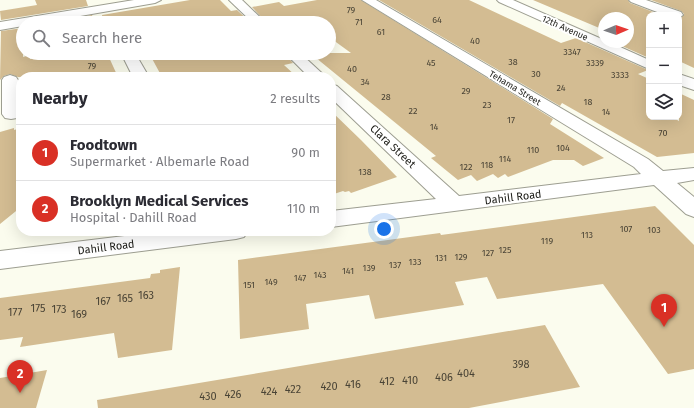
<!DOCTYPE html>
<html lang="en">
<head>
<meta charset="utf-8">
<style>
  body { margin:0; font-family:"Fira Sans",sans-serif; background:#f7f7f7; color:#2b2b33 }
  .controls { position:absolute; right:12px; top:12px; display:grid; overflow:hidden; border-radius:8px; box-shadow:0 4px 16px #0002 }
  .controls button { width:36px; height:36px; display:grid; place-items:center; padding:0; border:0; border-bottom:1px solid #e1e1e2; background:#fff; color:#2b2b33; font:20px sans-serif }
  .compass { position:absolute; left:598px; top:12px; width:36px; height:36px; border-radius:50%; background:#fff; box-shadow:0 4px 16px #0002; rotate:88deg }
  .you { position:absolute; left:384px; top:229px; width:14px; height:14px; margin:-10px; border:3px solid #fff; border-radius:50%; background:#1a73e8; box-shadow:0 0 0 6px #1a73e833 }
  .badge { display:grid; place-items:center; width:26px; height:26px; border-radius:50%; background:#d93025; color:#fff; font-size:13px; font-weight:700 }
  .pin { position:absolute; translate:-50% -33px; filter:drop-shadow(0 1px 2px #0008) }
  .pin::after { content:''; position:absolute; top:21px; width:14px; height:12px; background:inherit; clip-path:polygon(0 0,100% 0,50% 100%) }
  .list { margin:0; padding:0; list-style:none }
  h2 { display:flex; justify-content:space-between; align-items:center; height:52px; margin:0; padding:0 16px; font-size:17px }
  h2 small { font-size:13px; font-weight:400; color:#7c7c81 }
  .list li { display:grid; grid-template-columns:26px 1fr auto; gap:12px; align-items:center; box-sizing:border-box; height:56px; padding:0 16px; border-top:1px solid #e1e1e2 }
  .list b { display:block; font-size:15px; white-space:nowrap }
  .list p { margin:0; font-size:13px; white-space:nowrap; color:#7c7c81 }
  .list em { font-size:13px; font-style:normal; color:#7c7c81 }
  .icon { flex:none; width:22px; height:22px; fill:none; stroke:currentColor; stroke-width:2; stroke-linecap:round; stroke-linejoin:round }
  .map { position:relative; flex:none; width:694px; height:408px; overflow:hidden }
  .search { position:absolute; background:#fff; box-shadow:0 4px 16px #0002; left:16px; top:16px; width:320px; height:44px; display:flex; align-items:center; gap:10px; box-sizing:border-box; padding:0 14px; border-radius:22px; color:#7c7c81; font-size:15px }
  .panel { position:absolute; background:#fff; box-shadow:0 4px 16px #0002; left:16px; top:72px; width:320px; height:164px; border-radius:16px }
  .map>svg:first-child { display:block }
</style>
</head>
<body>
<div class="map">
<svg width="694" height="408" viewBox="0 0 694 408">
  <rect width="100%" height="100%" fill="#fbfcee"/>
  <g fill="#d3bc92">
    <polygon points="35,0 86,0 88,6 1,20 0,11 37,5"/>
    <polygon points="190,0 220,0 231,11 237,10 251,23 103,23 102,15"/>
    <polygon points="317,0 361,0 553,119 550,124 604,158 583,166 574,160 553,160 508,177 505,174 498,178 493,174 477,181 471,175 458,180 431,158 436,156 310,53 351,53 329,37 329,23 267,23 252,7 279,2 284,6"/>
    <polygon points="379,0 469,0 561,43 576,38 648,70 638,74 649,79 649,117 672,117 679,121 679,93 694,100 694,153 657,157 562,103 560,106"/>
    <polygon points="533,0 628,0 630,3 661,15 649,15 649,58 613,42 628,42 628,18 604,18 604,30"/>
    <polygon points="651,0 694,0 694,68 679,61 679,19 684,14 681,11"/>
    <polygon points="92,15 95,23 49,23"/>
    <polygon points="23,28 23,57 30,55 30,59 60,53 107,53 118,77 18,77 10,74 4,76 0,80 1,31"/>
    <polygon points="149,53 284,53 293,63 284,65 297,77 162,77"/>
    <polygon points="331,111 361,140 397,177 351,193 349,191 345,192 343,191 331,195"/>
    <polygon points="14,128 14,130 21,128 21,207 0,224 0,132"/>
    <polygon points="655,206 694,245 694,369 668,374 603,284 497,299 487,277 455,282 464,305 375,319 369,295 306,304 309,329 240,339 238,260 440,233 441,235"/>
    <polygon points="180,267 172,350 118,358 114,333 20,347 23,337 0,340 0,298 150,278 151,274 160,273 160,270"/>
    <polygon points="545,325 580,387 469,408 98,408 97,400"/>
    <polygon points="47,370 36,408 0,408 0,378"/>
  </g>
  <g fill="none" stroke-linecap="round" stroke-linejoin="round">
    <g stroke="#9d9e91" stroke-width="2">
      <g id="minor">
        <polygon points="134,0 161,0 155,3 40,23 23,23 23,26 0,30 0,22"/>
        <polygon points="229,0 242,0 266,23 253,23"/>
        <polygon points="362,0 376,0 648,159 663,171 694,168 694,180 677,183 694,197 694,217 686,214 654,185 331,227 331,211 436,199 331,98 331,84 337,86 459,196 641,174 634,167"/>
        <polygon points="497,0 513,0 604,40 604,42 609,42 649,60 649,69 499,2"/>
        <polygon points="629,0 646,0 681,12 683,15 679,18 679,15 665,15 631,2"/>
        <polygon points="121,53 135,53 149,77 133,77"/>
        <polygon points="285,53 300,53 326,77 309,77"/>
        <polygon points="679,74 694,79 694,90 679,85"/>
        <polygon points="10,75 16,77 18,80 20,114 17,118 11,119 5,118 2,114 2,80 4,77"/>
        <polygon points="166,231 248,231 244,237 236,239 0,269 0,251"/>
      </g>
    </g>
    <use href="#minor" fill="#fff" fill-rule="evenodd"/>
  </g>
  <g text-anchor="middle" stroke-width="4" stroke-linejoin="round" paint-order="stroke">
    <g font-size="9" fill="#4a4436">
      <text x="351" y="13">79</text>
      <text x="437" y="23">64</text>
      <text x="359" y="25">71</text>
      <text x="381" y="35">61</text>
      <text x="475" y="44">40</text>
      <text x="572" y="55">3347</text>
      <text x="513" y="65">38</text>
      <text x="431" y="66">45</text>
      <text x="595" y="66">3339</text>
      <text x="92" y="69">79</text>
      <text x="352" y="72">40</text>
      <text x="536" y="77">30</text>
      <text x="620" y="78">3333</text>
      <text x="365" y="85">34</text>
      <text x="561" y="91">24</text>
      <text x="466" y="94">29</text>
      <text x="386" y="100">28</text>
      <text x="588" y="105">18</text>
      <text x="487" y="108">23</text>
      <text x="413" y="114">22</text>
      <text x="606" y="115">14</text>
      <text x="511" y="123">17</text>
      <text x="434" y="130">14</text>
      <text x="663" y="136">70</text>
      <text x="563" y="151">104</text>
      <text x="533" y="153">110</text>
      <text x="505" y="162">114</text>
      <text x="487" y="168">118</text>
      <text x="466" y="170">122</text>
      <text x="365" y="175">138</text>
      <text x="626" y="232">107</text>
      <text x="654" y="233">103</text>
      <text x="587" y="238">113</text>
      <text x="547" y="244">119</text>
      <text x="505" y="253">125</text>
      <text x="488" y="256">127</text>
      <text x="461" y="260">129</text>
      <text x="441" y="261">131</text>
      <text x="415" y="265">133</text>
      <text x="395" y="268">137</text>
      <text x="369" y="271">139</text>
      <text x="348" y="274">141</text>
      <text x="320" y="278">143</text>
      <text x="300" y="281">147</text>
      <text x="271" y="285">149</text>
      <text x="249" y="288">151</text>
    </g>
    <g font-size="9" fill="#1c1c17" stroke="#fff">
      <text transform="translate(565 28) rotate(24)" y="3">12th Avenue</text>
      <text transform="translate(515 88) rotate(31)" y="3">Tehama Street</text>
    </g>
    <g font-size="11" fill="#1c1c17" stroke="#fff">
      <text transform="translate(393 146) rotate(43)" y="4">Clara Street</text>
      <text transform="translate(513 197) rotate(-7)" y="4">Dahill Road</text>
      <text transform="translate(106 247) rotate(-7)" y="4">Dahill Road</text>
    </g>
    <g font-size="11" fill="#4a4436">
      <text x="146" y="299">163</text>
      <text x="125" y="302">165</text>
      <text x="103" y="305">167</text>
      <text x="38" y="312">175</text>
      <text x="59" y="313">173</text>
      <text x="15" y="316">177</text>
      <text x="79" y="318">169</text>
      <text x="521" y="368">398</text>
      <text x="466" y="377">404</text>
      <text x="444" y="381">406</text>
      <text x="410" y="384">410</text>
      <text x="387" y="385">412</text>
      <text x="353" y="388">416</text>
      <text x="329" y="390">420</text>
      <text x="293" y="393">422</text>
      <text x="269" y="395">424</text>
      <text x="233" y="398">426</text>
      <text x="208" y="400">430</text>
    </g>
  </g>
</svg>
<div class="controls">
<button>+</button>
<button>−</button>
<button><svg class="icon" aria-label="layers" viewBox="0 0 24 24"><path d="M12 4l9 5-9 5-9-5zM3 14l9 5 9-5"/></svg></button>
</div>
<svg class="compass" viewBox="-18 -18 36 36"><path d="M0-13l5 13h-10z" fill="#e53935"/><path d="M0 13l5-13h-10z" fill="#7c7c81"/></svg>
<div class="you"></div>
<div class="pin badge" style="left:664px;top:327px">1</div>
<div class="pin badge" style="left:20px;top:393px">2</div>
<div class="search"><svg class="icon" aria-label="search" viewBox="0 0 24 24"><circle cx="10" cy="10" r="6"/><path d="M15 15l6 6"/></svg>Search here</div>
<section class="panel">
<h2>Nearby<small>2 results</small></h2>
<ul class="list">
<li><span class="badge">1</span><div><b>Foodtown</b><p>Supermarket · Albemarle Road</p></div><em>90 m</em></li>
<li><span class="badge">2</span><div><b>Brooklyn Medical Services</b><p>Hospital · Dahill Road</p></div><em>110 m</em></li>
</ul>
</section>
</div>
</body>
</html>
